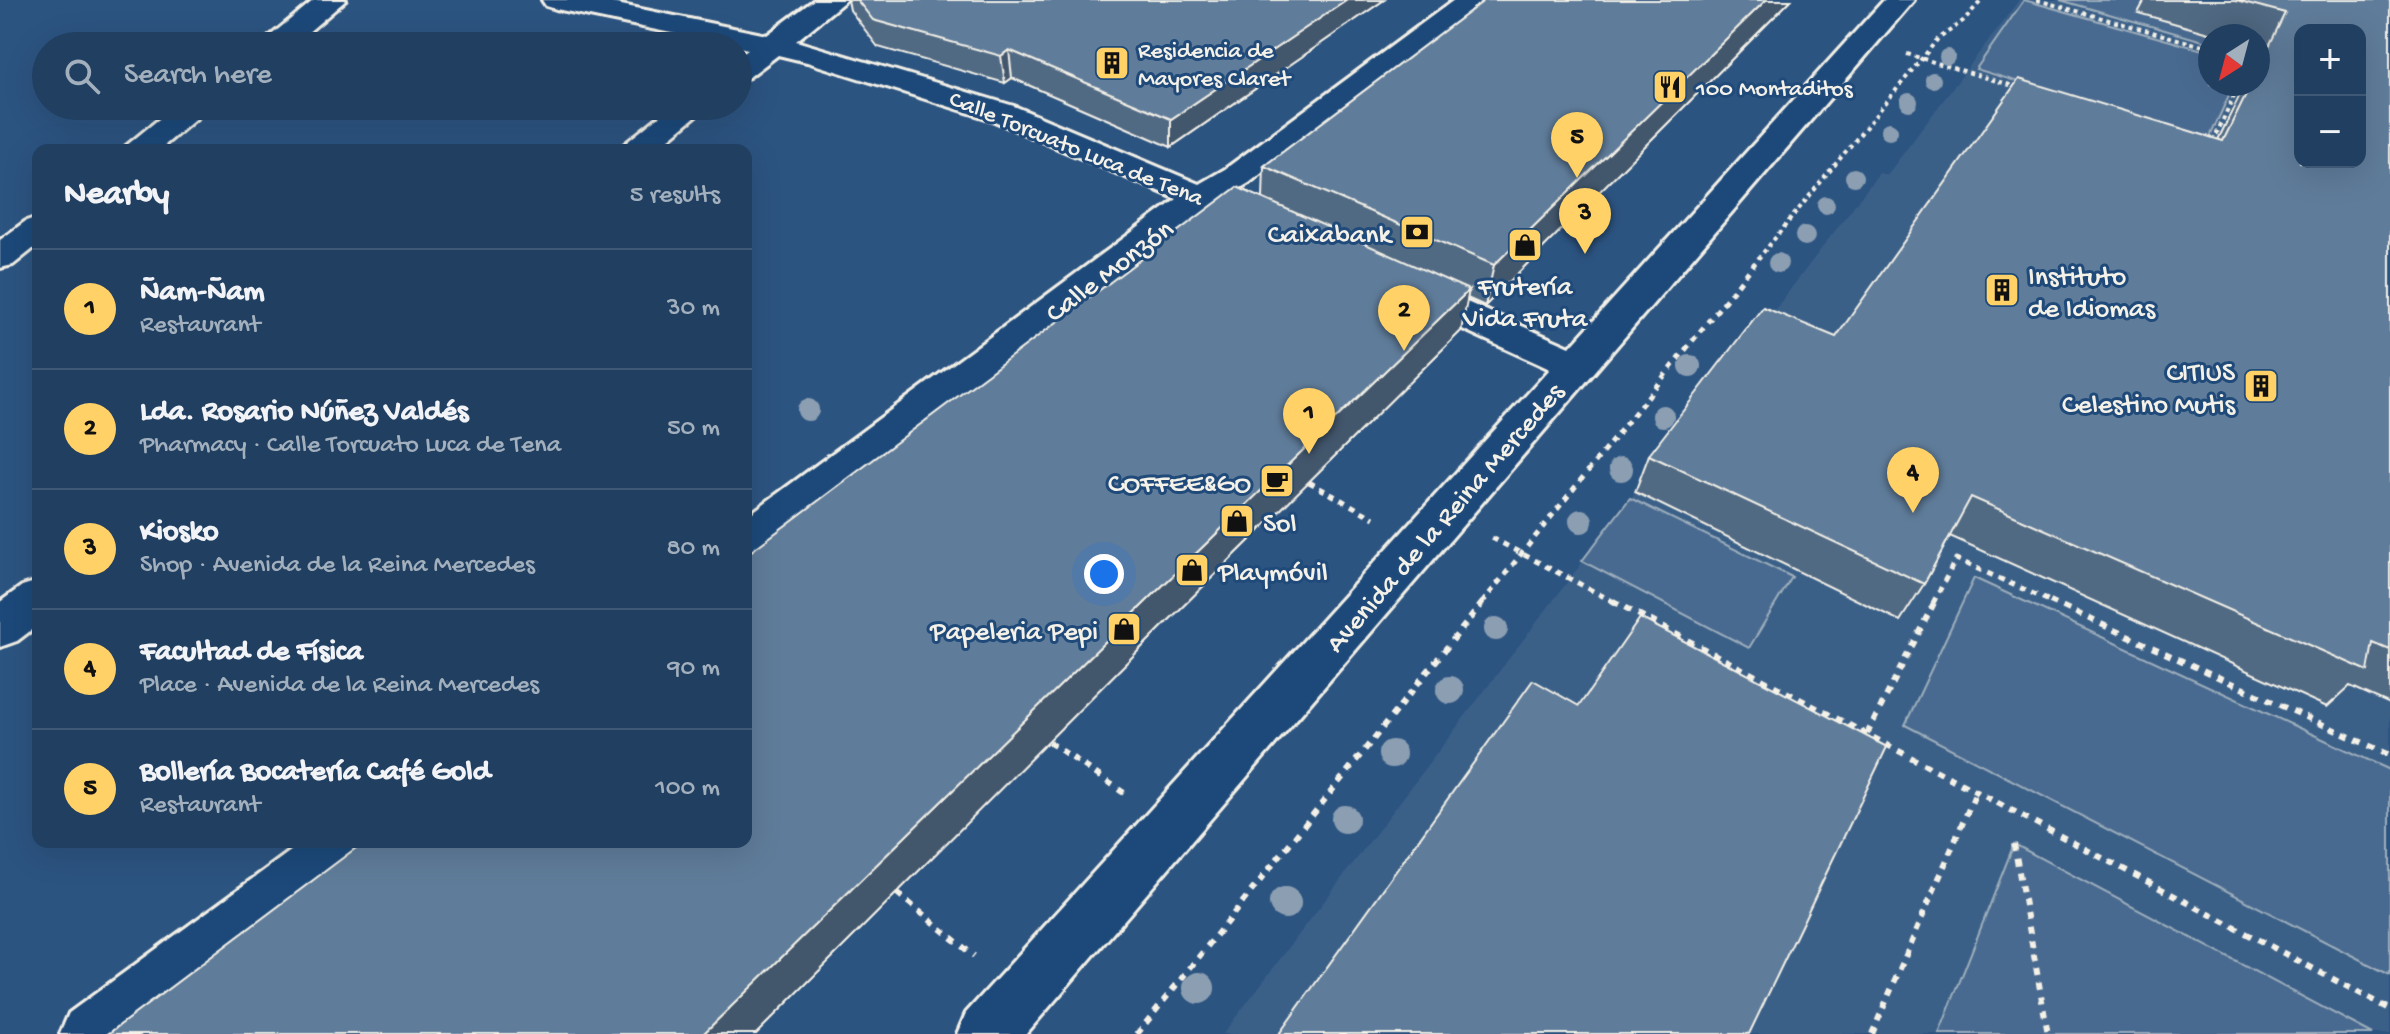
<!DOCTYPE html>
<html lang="en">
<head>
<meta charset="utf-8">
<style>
  body { margin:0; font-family:"Gochi Hand",sans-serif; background:#2d4a6a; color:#f1f3f6 }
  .controls { position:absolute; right:24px; top:24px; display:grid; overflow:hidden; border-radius:16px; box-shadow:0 8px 32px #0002 }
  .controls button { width:72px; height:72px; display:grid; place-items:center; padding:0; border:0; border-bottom:2px solid #3e5876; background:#213f61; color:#f1f3f6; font:40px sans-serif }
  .compass { position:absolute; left:2198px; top:24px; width:72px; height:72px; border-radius:50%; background:#213f61; box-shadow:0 8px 32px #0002; rotate:216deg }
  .you { position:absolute; left:1104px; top:574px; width:28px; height:28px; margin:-20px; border:6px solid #fff; border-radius:50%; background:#1a73e8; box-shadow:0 0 0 12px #1a73e833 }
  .badge { display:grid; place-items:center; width:52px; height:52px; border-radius:50%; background:#ffd166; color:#111; font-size:26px; font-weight:700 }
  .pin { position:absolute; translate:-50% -66px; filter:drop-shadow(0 2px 4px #0008) }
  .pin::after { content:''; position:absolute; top:42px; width:28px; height:24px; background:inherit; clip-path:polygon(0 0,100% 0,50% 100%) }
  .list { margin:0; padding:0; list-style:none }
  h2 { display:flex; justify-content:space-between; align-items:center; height:104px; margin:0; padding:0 32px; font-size:34px }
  h2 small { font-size:26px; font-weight:400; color:#a2afbd }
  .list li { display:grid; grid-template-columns:52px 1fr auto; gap:24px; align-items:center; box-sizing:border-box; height:120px; padding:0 32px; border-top:2px solid #3e5876 }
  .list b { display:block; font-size:30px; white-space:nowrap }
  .list p { margin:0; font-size:26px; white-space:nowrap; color:#a2afbd }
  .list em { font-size:26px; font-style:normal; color:#a2afbd }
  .icon { flex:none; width:44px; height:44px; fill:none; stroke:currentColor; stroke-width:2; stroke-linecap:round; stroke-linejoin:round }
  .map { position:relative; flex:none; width:2390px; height:1034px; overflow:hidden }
  .search { position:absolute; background:#213f61; box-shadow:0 8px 32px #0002; left:32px; top:32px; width:720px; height:88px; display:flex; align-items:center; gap:20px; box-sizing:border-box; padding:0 28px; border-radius:44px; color:#a2afbd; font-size:30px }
  .panel { position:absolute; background:#213f61; box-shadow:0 8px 32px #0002; left:32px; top:144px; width:720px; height:704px; border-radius:16px }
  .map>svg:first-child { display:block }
</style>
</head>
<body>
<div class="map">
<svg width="2390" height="1034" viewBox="0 0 2390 1034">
  <rect width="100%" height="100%" fill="#2c5481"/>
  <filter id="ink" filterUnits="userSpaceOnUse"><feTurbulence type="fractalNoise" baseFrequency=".0125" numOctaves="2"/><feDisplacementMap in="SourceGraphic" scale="16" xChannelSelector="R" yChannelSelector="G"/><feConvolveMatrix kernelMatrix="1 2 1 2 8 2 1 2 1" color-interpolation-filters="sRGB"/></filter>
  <g filter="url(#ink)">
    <path fill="#3b6088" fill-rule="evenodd" d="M2019,0H2390V1034H1223L1879,173L1887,175ZM2300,30H2360V162H2300ZM2210,36H2258V84H2210Z"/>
    <g fill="#496b90" stroke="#9eaebc" stroke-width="2">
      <polygon points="2024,0 2210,52 2210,84 2234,84 2210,137 2201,138 1976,69"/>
      <polygon points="2060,0 2147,0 2139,13 2219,36 2210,36 2210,43"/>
      <polygon points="1630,498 1792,577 1749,648 1582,561"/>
      <polygon points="1974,578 2390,770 2390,975 1905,725"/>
      <polygon points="2014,844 2373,1034 1939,1034"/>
    </g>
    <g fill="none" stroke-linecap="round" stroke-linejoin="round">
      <g stroke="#f4f1e8" stroke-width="6">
        <g id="minor">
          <polygon points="314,0 346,0 292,46 258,46"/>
          <path d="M542,0H597L767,35L814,0H846L796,41L1014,106L1199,184L1225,169L1454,0H1486L1249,183L1227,196L1283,220L1289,227L1283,234C1257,241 1229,222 1205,211L762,553L746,558V517L1177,199L992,120L807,62L778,55L749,77L738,80V56L748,49L556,9L546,6Z"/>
          <polygon points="1884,0 1914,0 1026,1034 957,1034 966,1013 1550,369 1397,299 1391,291 1397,283 1410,279 1423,283 1570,347"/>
          <polygon points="175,106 211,106 159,150 121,150"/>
          <polygon points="672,106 708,106 655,150 617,150"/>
          <polygon points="38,217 38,245 13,265 0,268 0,240 26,221"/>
          <polygon points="38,581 38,625 17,641 0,647 0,602 22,586"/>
          <polygon points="303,842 373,842 365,859 138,1034 60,1034 69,1013"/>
        </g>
      </g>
      <g stroke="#f4f1e8" stroke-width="4" stroke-dasharray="4 4" stroke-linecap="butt">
        <polyline points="2037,0 2210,48"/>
        <polyline points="1907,54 2020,88"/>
        <polyline points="2213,142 2239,84"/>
        <polyline points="1753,265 1937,40 1963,21 1982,0"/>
      </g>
      <g stroke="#f4f1e8" stroke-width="5" stroke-dasharray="6 6" stroke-linecap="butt">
        <polyline points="1309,482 1374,518"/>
        <polyline points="1492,538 1616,603"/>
        <polyline points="1482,603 1755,263"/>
        <polyline points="1933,603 1956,559 2054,603"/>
      </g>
      <g stroke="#f4f1e8" stroke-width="6" stroke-dasharray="7 7" stroke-linecap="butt">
        <polyline points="1613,601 2390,1009"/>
        <polyline points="2050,601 2390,755"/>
        <polyline points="1867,734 1935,601"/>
        <polyline points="1049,742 1124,793"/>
        <polyline points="2014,844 2048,1034"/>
        <polyline points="897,893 974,956"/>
        <polyline points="1137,1034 1484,601"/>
        <polyline points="1872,1034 1976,792"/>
      </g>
      <use href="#minor" fill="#1f4a7a" fill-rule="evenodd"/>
    </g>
    <g fill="#8c9fb2">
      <circle cx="1947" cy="57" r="8"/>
      <circle cx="1933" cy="80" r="8"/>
      <circle cx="1909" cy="102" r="9"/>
      <circle cx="1889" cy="131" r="9"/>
      <circle cx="1854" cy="177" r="9"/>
      <circle cx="1826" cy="205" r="9"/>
      <circle cx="1805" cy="236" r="10"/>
      <circle cx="1778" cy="263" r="10"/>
      <circle cx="1690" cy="366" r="11"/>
      <circle cx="808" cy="410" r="11"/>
      <circle cx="1663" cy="416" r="11"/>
      <circle cx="1621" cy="469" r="12"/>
      <circle cx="1581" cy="521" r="12"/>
      <circle cx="1496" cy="629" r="12"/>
      <circle cx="1450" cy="690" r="14"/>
      <circle cx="1392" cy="754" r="14"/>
      <circle cx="1345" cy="819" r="14"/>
      <circle cx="1285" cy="903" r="16"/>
      <circle cx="1199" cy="988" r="16"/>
    </g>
    <g fill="#516a84" stroke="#f4f1e8" stroke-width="2">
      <polygon points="848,0 1384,0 1171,147 1012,78 1005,83 878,47 850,10"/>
      <polygon points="1485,0 1791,0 1485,306 1467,298 1461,331 1158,631 756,1034 108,1034 1263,198 1264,166"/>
      <polygon points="2145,0 2390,0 2390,704 2350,686 2327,707 1950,536 1924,584 1900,621 1635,492 1649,455 1836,337 2218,140 2245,84 2258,84 2258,58 2263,48 2258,47 2258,36 2219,36 2138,13"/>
    </g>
    <g fill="#42566c" stroke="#f4f1e8" stroke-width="2">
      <polygon points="1347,0 1384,0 1171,147 1171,119"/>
      <polygon points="1766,0 1791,0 1485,306 1494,265"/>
      <polygon points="1009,50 1012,78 1005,83 1001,56"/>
      <polygon points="1469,290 1461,331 1158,631 756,1034 703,1034 1157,591"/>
    </g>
    <g fill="#5e7b9a" stroke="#f4f1e8" stroke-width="2" fill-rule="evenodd">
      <polygon points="857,0 1347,0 1171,119 1009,50 1001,56 873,20"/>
      <polygon points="1485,0 1766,0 1494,265 1264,166"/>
      <path d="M2236,0H2390V650L2373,643L2368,671L1971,497L1924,584L1649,455L1763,307L1836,337L2019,79L2223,141L2251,84H2258V69L2285,13ZM2300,30H2360V162H2300Z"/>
      <polygon points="1237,187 1469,290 1157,591 703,1034 108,1034 364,842 746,842 746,555"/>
      <polygon points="1640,618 1887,747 1749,1034 1279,1034 1533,680 1579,706"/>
    </g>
  </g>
  <defs>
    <g id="building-square" transform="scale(1.8)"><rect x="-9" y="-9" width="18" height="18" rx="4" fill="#ffd166" stroke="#1f4a7a"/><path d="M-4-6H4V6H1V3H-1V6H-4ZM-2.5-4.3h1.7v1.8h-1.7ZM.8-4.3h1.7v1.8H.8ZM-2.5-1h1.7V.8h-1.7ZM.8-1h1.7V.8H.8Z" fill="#111"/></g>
    <g id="restaurant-square" transform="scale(1.8)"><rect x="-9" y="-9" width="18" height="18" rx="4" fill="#ffd166" stroke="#1f4a7a"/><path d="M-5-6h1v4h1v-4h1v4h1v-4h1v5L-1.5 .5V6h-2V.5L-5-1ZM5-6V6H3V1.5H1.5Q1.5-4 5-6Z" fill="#111"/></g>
    <g id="bank-square" transform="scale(1.8)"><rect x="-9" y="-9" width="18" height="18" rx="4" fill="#ffd166" stroke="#1f4a7a"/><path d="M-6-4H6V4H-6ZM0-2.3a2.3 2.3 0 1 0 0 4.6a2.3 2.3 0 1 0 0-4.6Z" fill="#111"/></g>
    <g id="shop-square" transform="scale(1.8)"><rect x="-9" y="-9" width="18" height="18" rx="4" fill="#ffd166" stroke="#1f4a7a"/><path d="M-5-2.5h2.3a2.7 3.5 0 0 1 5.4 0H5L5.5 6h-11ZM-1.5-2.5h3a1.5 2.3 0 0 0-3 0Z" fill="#111"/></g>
    <g id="cafe-square" transform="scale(1.8)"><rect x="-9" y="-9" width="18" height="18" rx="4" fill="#ffd166" stroke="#1f4a7a"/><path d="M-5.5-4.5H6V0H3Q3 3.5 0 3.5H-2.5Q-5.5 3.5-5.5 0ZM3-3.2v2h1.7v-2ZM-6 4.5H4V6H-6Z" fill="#111"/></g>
  </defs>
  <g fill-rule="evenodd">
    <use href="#building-square" x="1112" y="63"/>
    <use href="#restaurant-square" x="1670" y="87"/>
    <use href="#bank-square" x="1417" y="232"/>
    <use href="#shop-square" x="1525" y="245"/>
    <use href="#building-square" x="2002" y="290"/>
    <use href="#building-square" x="2261" y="386"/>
    <use href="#cafe-square" x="1277" y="481"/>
    <use href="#shop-square" x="1237" y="521"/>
    <use href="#shop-square" x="1192" y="570"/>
    <use href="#shop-square" x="1124" y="629"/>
  </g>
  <g text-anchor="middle" stroke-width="6" stroke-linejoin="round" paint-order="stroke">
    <g font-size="24" fill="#f4f1e8" stroke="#1f4a7a" text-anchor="start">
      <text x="1138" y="57">Residencia de<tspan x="1138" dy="28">Mayores Claret</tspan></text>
      <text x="1696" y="95">100 Montaditos</text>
    </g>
    <g font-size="24" fill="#f4f1e8" stroke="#1f4a7a">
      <text transform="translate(1077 147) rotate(22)" y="8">Calle Torcuato Luca de Tena</text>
    </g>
    <g font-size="28" fill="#f4f1e8" stroke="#1f4a7a" text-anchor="end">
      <text x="1391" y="242">Caixabank</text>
      <text x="2028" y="284" text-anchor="start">Instituto<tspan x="2028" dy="32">de Idiomas</tspan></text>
      <text x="1525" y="294" text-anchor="middle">Frutería<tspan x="1525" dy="32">Vida Fruta</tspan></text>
      <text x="2235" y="380">CITIUS<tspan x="2235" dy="32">Celestino Mutis</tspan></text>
      <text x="1251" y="491">COFFEE&amp;GO</text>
      <text x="1263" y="531" text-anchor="start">Sol</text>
      <text x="1218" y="580" text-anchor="start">Playmóvil</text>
      <text x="1098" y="639">Papeleria Pepi</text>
    </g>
    <g font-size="28" fill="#f4f1e8" stroke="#1f4a7a">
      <text transform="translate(1108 269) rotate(-37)" y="10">Calle Monzón</text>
      <text transform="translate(1443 516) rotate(-49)" y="10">Avenida de la Reina Mercedes</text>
    </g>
  </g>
</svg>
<div class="controls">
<button>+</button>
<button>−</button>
</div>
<svg class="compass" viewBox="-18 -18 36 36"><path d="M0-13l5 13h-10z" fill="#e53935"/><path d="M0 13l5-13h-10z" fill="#a2afbd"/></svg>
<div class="you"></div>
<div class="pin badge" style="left:1309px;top:454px">1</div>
<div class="pin badge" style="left:1404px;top:351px">2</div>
<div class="pin badge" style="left:1585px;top:254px">3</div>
<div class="pin badge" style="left:1913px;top:513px">4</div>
<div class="pin badge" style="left:1577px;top:178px">5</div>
<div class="search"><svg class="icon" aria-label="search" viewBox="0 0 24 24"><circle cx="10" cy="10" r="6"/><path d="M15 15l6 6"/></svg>Search here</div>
<section class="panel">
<h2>Nearby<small>5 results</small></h2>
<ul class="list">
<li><span class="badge">1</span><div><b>Ñam-Ñam</b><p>Restaurant</p></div><em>30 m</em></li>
<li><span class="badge">2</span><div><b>Lda. Rosario Núñez Valdés</b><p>Pharmacy · Calle Torcuato Luca de Tena</p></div><em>50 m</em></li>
<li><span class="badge">3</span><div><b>Kiosko</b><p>Shop · Avenida de la Reina Mercedes</p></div><em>80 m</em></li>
<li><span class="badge">4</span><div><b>Facultad de Física</b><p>Place · Avenida de la Reina Mercedes</p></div><em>90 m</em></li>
<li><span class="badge">5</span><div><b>Bollería Bocatería Café Gold</b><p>Restaurant</p></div><em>100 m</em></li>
</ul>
</section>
</div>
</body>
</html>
